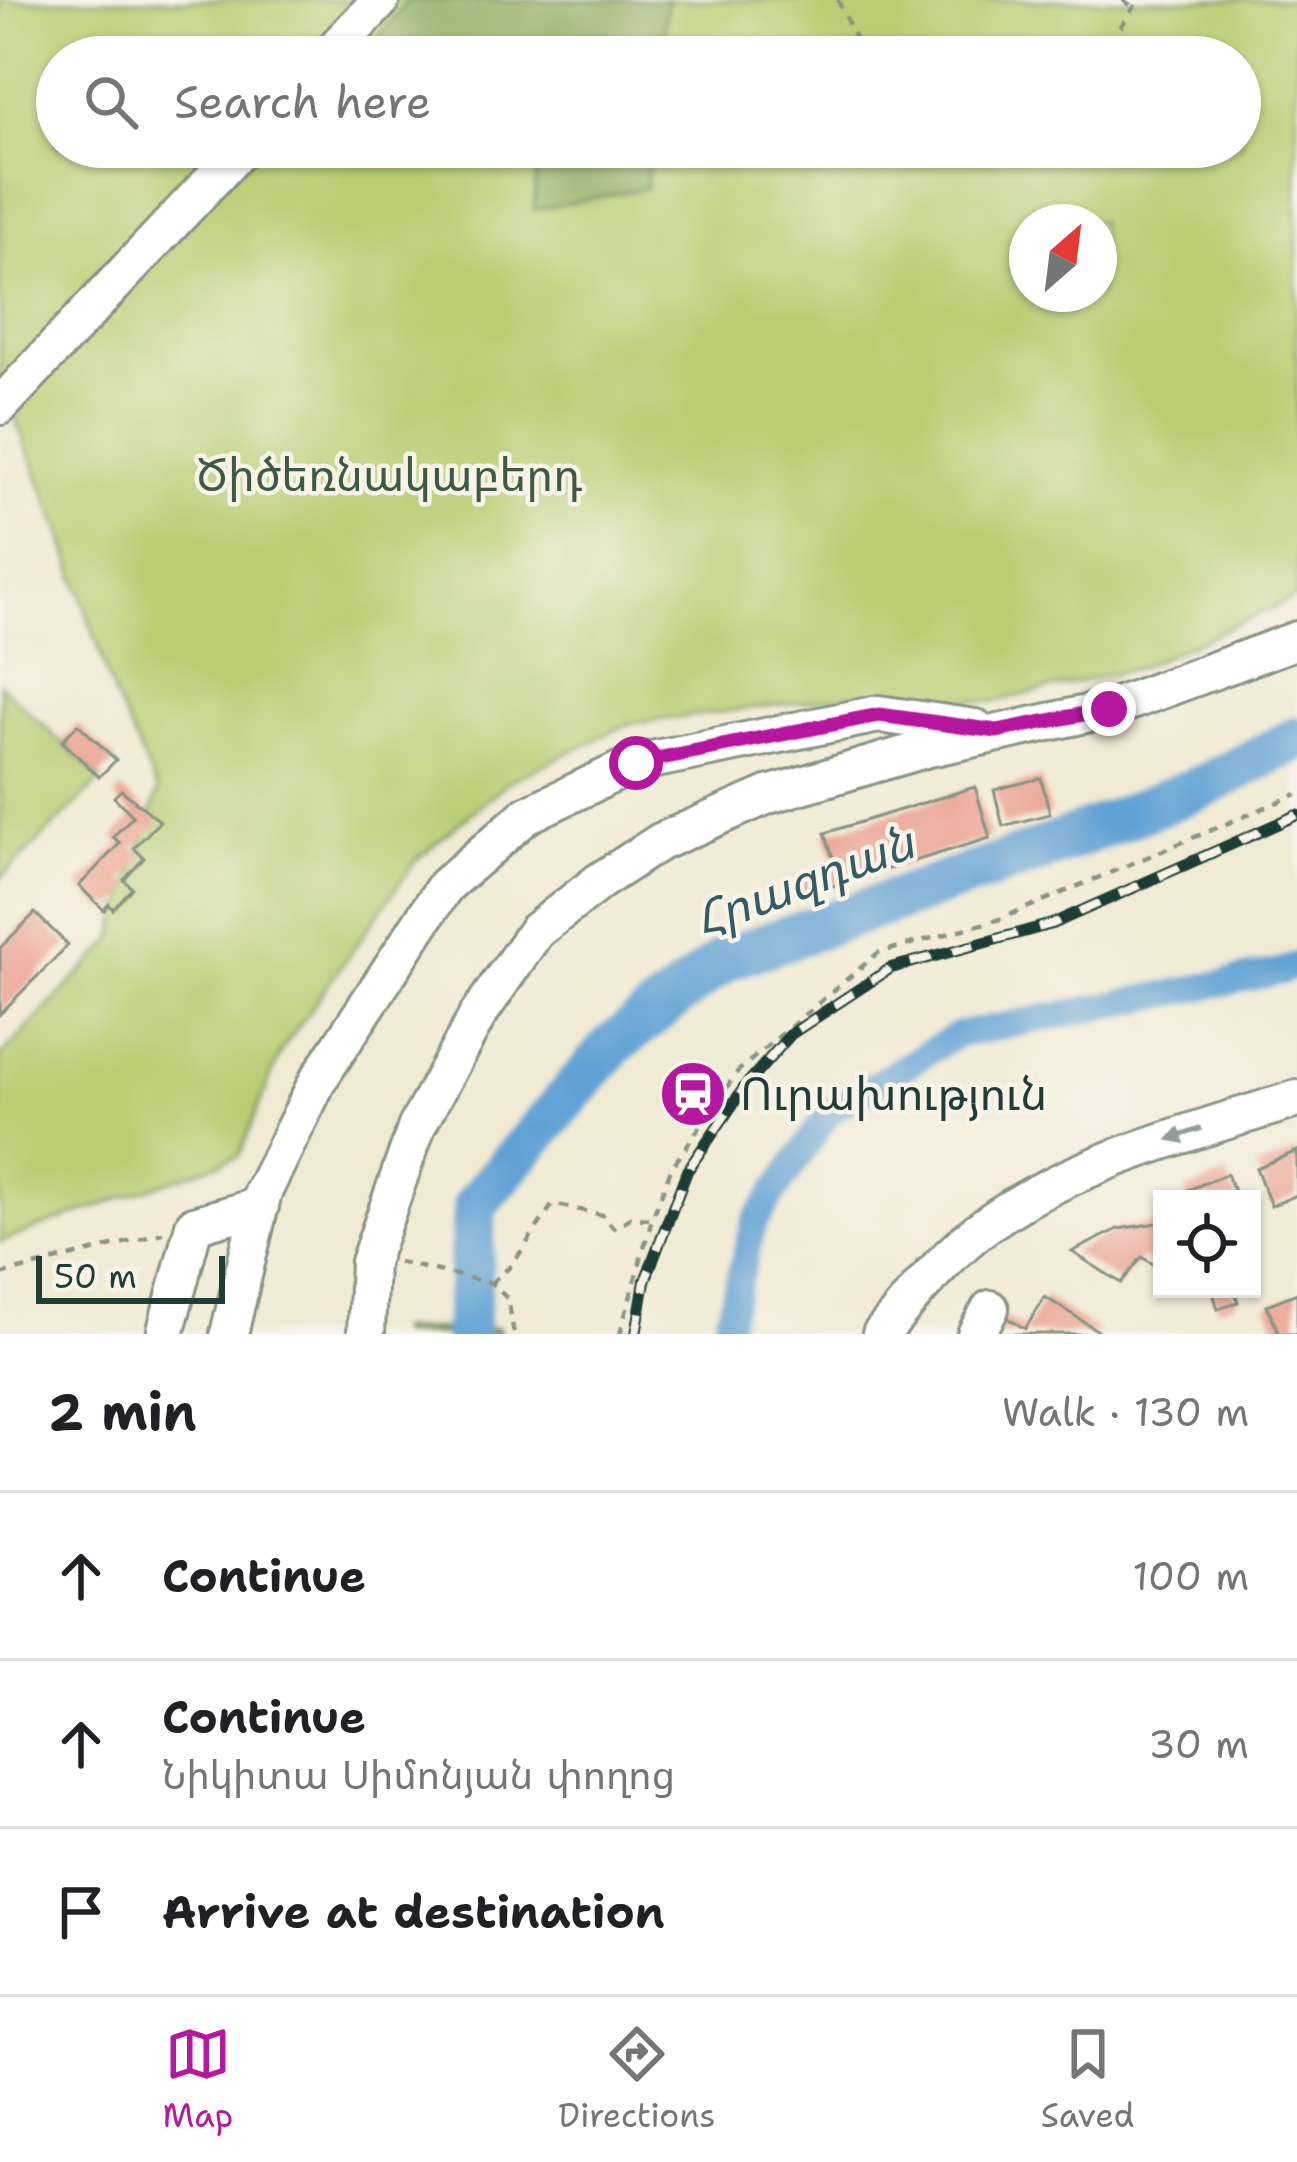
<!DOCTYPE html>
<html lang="en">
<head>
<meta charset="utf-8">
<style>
  body { margin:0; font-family:"Shantell Sans","Noto Sans Armenian",sans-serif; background:#f2f2f2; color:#202124 }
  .controls { position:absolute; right:36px; bottom:36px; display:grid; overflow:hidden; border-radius:0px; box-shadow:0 3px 9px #0004 }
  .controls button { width:108px; height:108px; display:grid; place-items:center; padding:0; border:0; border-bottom:3px solid #e0e0e0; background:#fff; color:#202124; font:60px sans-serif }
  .compass { position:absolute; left:1009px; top:204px; width:108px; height:108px; border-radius:50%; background:#fff; box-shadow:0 3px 9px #0004; rotate:28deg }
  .scale { position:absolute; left:36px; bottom:30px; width:189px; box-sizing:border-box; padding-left:12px; border:6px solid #1f3d34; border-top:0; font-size:33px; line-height:42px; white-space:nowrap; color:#1f3d34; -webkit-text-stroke:9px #f7f3e8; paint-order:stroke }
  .stop { position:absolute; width:36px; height:36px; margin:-27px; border:9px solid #b5179e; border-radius:50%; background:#fff }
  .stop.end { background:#b5179e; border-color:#fff; box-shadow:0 3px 12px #0008 }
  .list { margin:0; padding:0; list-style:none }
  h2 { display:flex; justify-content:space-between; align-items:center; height:156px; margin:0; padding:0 48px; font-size:51px }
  h2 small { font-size:39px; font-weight:400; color:#757577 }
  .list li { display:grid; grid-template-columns:78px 1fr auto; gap:36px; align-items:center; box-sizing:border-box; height:168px; padding:0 48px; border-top:3px solid #e0e0e0 }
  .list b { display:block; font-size:45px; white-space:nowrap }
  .list p { margin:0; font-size:39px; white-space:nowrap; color:#757577 }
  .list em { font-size:39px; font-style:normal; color:#757577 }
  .icon { flex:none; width:66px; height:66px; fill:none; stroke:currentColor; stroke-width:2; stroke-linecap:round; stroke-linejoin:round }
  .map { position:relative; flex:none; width:1297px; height:1334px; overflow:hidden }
  .search { position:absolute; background:#fff; box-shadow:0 3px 9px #0004; left:36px; right:36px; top:36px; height:132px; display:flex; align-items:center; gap:30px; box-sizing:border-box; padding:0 42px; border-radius:66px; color:#757577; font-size:45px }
  .sheet { height:660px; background:#fff }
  nav { display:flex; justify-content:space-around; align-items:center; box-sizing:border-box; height:168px; border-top:3px solid #e0e0e0; background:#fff; font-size:33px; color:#757577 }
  nav a { display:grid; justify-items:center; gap:6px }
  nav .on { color:#b5179e }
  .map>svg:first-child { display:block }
</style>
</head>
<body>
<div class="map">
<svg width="1297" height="1334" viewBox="0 0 1297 1334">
  <rect width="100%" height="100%" fill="#f7f3e8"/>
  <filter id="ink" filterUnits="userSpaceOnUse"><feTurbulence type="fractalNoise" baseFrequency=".00833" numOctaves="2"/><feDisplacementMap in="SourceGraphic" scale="24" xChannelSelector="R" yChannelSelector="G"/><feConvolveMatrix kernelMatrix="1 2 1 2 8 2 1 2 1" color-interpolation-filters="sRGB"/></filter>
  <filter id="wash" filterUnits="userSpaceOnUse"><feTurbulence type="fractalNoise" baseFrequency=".004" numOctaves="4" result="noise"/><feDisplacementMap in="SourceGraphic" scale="48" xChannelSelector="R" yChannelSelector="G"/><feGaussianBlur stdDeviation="2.7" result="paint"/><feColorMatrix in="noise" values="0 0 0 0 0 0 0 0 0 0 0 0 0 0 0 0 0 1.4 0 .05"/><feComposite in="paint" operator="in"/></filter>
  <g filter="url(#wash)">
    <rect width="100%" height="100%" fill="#f0ead3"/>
    <g fill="#b8ce73" stroke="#6c8654" stroke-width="3" fill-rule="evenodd">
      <path d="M0,0H1297V597L1138,668L994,702L879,692L628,724L508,782L417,859L281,1051L239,1156L0,1242V1057L112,941L158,791L113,693L62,535L6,396L0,394ZM57,57H1240V147H57ZM1027,222H1099V294H1027Z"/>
      <polygon points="0,684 101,780 0,879"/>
    </g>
    <g fill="#92b165" stroke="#58774c" stroke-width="3">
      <polygon points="408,0 668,0 661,57 362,57"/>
      <polygon points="537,147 651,147 646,188 534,210"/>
      <polygon points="498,1328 498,1334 399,1334 398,1330"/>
    </g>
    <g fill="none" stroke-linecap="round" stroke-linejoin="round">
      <polyline stroke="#61a1d4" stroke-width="27" points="724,1334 754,1223 830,1111 957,1035 1280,972 1297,965"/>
      <polyline stroke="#61a1d4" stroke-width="45" points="466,1334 475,1205 612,1046 725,959 1039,851 1204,786 1297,739"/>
    </g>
    <g id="blocks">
      <g fill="#e99a88">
        <polygon points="78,724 116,760 99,777 62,741"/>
        <polygon points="1041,778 1050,814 1003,826 994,790"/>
        <polygon points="975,787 990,838 800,896 794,879 836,867 825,833"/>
        <polygon points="121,790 160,821 134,848 144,858 124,880 132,888 113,909 109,904 104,910 79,886 120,843 113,837 133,816 114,797"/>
        <polygon points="35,913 68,945 0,1014 0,948"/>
        <polygon points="690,1069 717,1086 695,1119 669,1101"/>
        <polygon points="1297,1151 1297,1195 1271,1206 1256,1168"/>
        <polygon points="1227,1174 1237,1199 1188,1199 1185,1191"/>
        <polygon points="1158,1223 1162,1226 1162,1270 1142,1257 1121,1283 1072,1252 1118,1229"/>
        <polygon points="1212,1289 1234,1289 1238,1302 1218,1309"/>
        <polygon points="1297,1293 1297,1334 1279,1334 1267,1305"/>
        <polygon points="1045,1297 1103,1334 996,1334 1006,1317 1025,1329"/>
      </g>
    </g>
  </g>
  <g filter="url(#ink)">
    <use href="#blocks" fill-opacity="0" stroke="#889484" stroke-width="3"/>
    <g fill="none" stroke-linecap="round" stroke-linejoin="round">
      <g stroke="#889484" stroke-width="42">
        <g id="minor">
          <polyline points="327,57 381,0"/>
          <polyline points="0,406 243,147"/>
          <polyline points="166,1330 194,1225 260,1206"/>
          <polyline points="229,1334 263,1192 318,1080 445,886 527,815 636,763 879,714 975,728"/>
          <polyline points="366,1334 369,1262 417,1126 478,1015 536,931 600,881 660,842 768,795 925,749 1109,709 1297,640"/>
          <path d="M881,1334C914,1295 948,1252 990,1222C1073,1163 1200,1129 1297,1099"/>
          <polyline points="976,1334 990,1309"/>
        </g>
      </g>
      <g stroke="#889484" stroke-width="4.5" stroke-dasharray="9 9" stroke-linecap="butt">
        <polyline points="838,0 863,57"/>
        <polyline points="1123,0 1133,7"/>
        <polyline points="1100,57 1139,0"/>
        <polyline points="398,1262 491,1283 508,1299 514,1334"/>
        <polyline points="0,1275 163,1233"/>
        <polyline points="491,1283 512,1265 553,1204 602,1215 614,1228 630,1218 652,1219"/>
        <polyline points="620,1334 652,1219 671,1169 738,1071 878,953 1000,919 1297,794"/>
      </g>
      <use href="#minor" stroke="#fff" stroke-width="36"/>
      <g stroke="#1f3d34" stroke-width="12">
        <polyline id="rail" points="636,1334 645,1281 687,1171 746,1085 791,1034 891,968 1052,924 1297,815"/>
      </g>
      <use href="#rail" stroke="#f7f3e8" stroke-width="8" stroke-dasharray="22" stroke-linecap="butt"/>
    </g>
    <defs><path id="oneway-solid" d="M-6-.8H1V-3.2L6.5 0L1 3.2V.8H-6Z" transform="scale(3)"/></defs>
    <use fill="#8f9e9a" href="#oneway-solid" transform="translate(1185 1134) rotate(161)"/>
  </g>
  <g fill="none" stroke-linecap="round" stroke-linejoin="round" filter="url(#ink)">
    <polyline stroke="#b5179e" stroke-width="15" points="636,763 879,715 997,731 1109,709"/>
  </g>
  <defs>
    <g id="station-disc" transform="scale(3.45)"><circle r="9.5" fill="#b5179e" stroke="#f7f3e8"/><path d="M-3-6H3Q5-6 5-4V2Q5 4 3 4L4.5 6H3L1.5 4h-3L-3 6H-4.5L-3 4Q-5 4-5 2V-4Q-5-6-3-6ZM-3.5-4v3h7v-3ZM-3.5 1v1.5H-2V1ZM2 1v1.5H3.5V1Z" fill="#fff"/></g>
  </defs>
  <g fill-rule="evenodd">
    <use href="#station-disc" x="693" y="1094"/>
  </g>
  <g text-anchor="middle" stroke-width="9" stroke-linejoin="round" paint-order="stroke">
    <g font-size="45" fill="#3e5a41" stroke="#f7f3e8">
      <text x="389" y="491">Ծիծեռնակաբերդ</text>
    </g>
    <g font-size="45" fill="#1f3d34" stroke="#f7f3e8" text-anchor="start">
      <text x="740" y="1110">Ուրախություն</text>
    </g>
    <g font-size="48" font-style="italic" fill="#335b64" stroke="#f7f3e8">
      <text transform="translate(804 881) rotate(-21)" y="17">Հրազդան</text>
    </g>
  </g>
</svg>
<div class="controls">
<button><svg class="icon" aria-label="locate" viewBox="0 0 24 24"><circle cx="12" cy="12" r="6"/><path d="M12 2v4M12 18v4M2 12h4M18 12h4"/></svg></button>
</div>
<svg class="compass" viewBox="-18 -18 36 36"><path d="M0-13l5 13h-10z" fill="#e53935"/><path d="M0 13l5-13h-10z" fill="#757577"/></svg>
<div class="scale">50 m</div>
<div class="stop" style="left:636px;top:763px"></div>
<div class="stop end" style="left:1109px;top:709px"></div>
<div class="search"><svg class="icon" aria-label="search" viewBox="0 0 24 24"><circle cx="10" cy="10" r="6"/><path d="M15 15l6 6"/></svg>Search here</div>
</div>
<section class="sheet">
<h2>2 min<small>Walk · 130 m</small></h2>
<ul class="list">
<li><svg class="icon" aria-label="ahead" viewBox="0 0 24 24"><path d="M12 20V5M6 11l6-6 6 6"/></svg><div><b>Continue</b></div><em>100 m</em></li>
<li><svg class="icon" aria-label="ahead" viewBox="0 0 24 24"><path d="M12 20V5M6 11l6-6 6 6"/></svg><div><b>Continue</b><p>Նիկիտա Սիմոնյան փողոց</p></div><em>30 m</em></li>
<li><svg class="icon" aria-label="arrive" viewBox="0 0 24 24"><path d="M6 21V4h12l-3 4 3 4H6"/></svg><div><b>Arrive at destination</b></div></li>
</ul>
</section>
<nav>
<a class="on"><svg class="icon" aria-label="map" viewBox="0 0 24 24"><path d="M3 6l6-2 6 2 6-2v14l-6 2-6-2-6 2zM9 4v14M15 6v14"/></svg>Map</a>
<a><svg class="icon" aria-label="directions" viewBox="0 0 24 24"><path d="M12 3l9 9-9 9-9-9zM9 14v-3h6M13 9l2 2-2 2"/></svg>Directions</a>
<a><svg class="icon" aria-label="saved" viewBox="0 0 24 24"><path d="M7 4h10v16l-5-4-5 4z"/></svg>Saved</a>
</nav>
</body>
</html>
